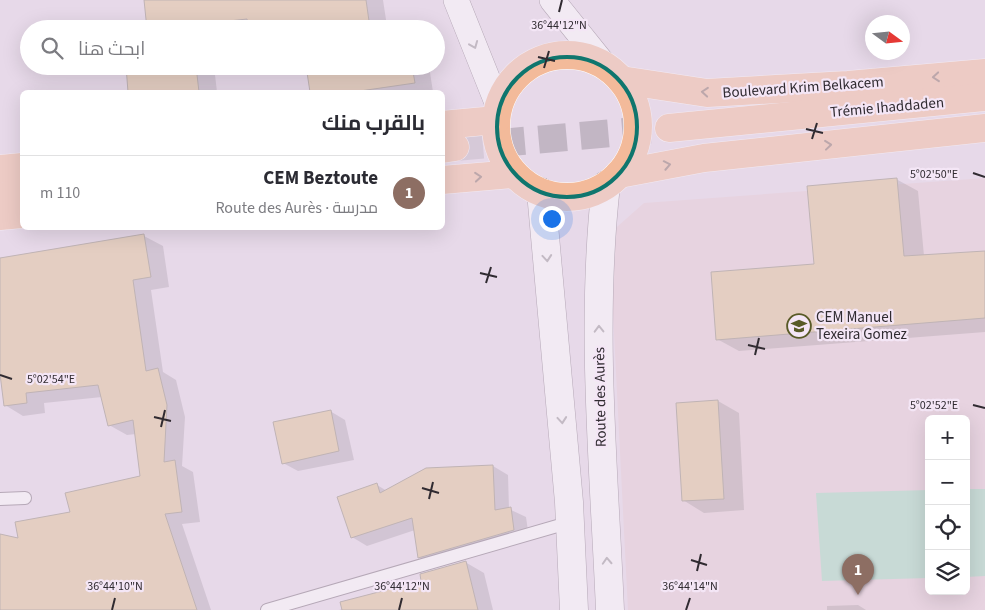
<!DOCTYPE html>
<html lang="ar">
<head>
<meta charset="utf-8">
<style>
  body { margin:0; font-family:"Source Sans 3",Cairo,sans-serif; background:#f2f2f3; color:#2b2b33; direction:rtl }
  .controls { position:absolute; right:15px; bottom:15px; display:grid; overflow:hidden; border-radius:8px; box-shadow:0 5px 20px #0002 }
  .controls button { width:45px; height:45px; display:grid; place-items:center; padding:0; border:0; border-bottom:1px solid #e1e1e2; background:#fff; color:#2b2b33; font:25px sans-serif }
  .compass { position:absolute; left:865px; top:15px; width:45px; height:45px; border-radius:50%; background:#fff; box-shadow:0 5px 20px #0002; rotate:105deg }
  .you { position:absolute; left:551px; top:218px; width:18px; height:18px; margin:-12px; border:4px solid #fff; border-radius:50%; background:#1a73e8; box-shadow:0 0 0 8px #1a73e833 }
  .badge { display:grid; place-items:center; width:32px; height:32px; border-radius:50%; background:#1a73e8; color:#fff; font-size:16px; font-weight:700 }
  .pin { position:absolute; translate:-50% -41px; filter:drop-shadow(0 1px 2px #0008) }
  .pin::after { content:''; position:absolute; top:26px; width:18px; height:15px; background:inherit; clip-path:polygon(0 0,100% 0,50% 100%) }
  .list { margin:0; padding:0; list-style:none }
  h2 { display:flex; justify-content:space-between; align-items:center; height:65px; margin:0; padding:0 20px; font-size:21px }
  h2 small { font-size:16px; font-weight:400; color:#7c7c81 }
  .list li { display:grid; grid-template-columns:32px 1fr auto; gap:15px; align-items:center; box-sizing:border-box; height:75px; padding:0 20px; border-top:1px solid #e1e1e2 }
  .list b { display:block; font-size:19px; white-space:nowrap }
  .list p { margin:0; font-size:16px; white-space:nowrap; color:#7c7c81 }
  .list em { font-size:16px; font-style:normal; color:#7c7c81 }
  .icon { flex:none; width:28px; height:28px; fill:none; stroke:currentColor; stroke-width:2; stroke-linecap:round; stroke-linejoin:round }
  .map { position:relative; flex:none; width:985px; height:610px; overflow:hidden; direction:ltr }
  .search { position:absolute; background:#fff; box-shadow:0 5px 20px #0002; left:20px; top:20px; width:425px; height:55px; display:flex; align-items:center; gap:12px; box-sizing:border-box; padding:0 18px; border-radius:28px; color:#7c7c81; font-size:19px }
  .panel { position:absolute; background:#fff; box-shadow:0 5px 20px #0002; left:20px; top:90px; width:425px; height:140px; border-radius:8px; direction:rtl }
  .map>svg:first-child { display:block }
</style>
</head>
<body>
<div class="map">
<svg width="985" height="610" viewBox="0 0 985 610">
  <rect width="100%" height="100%" fill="#e7d9e9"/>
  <path fill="#e6cdd4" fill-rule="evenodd" d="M985,178V610H628L609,234L644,203ZM929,419H966V591H929Z"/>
  <g fill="#a3dbbf">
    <polygon points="966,489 985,489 985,576 966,577"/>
    <polygon points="929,490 929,578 822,581 816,493"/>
  </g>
  <g fill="#0003">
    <polygon points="145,0 383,0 387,26 405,23 415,29 148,29"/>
    <polygon points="127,66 214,66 217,92 130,92"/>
    <polygon points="308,66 429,66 433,92 311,92"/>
    <polygon points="896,179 918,191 924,256 985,252 985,332 739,351 717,339 815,265"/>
    <polygon points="144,236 163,246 169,287 151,290 163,372 176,380 185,417 182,466 193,472 200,522 182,524 211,610 0,610 0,535 19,539 141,477 136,434 127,435 109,425 102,397 44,403 45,413 23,416 5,405 0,363 0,260"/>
    <polygon points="718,401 739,413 744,510 704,513 683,500"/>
    <polygon points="330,411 345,420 354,460 298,471 283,463"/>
    <polygon points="493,466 508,475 509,509 526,517 529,538 434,566 419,557 415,530 367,546 352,537 377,485 387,491"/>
    <polygon points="465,562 484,573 493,610 339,610 423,582"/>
    <polygon points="858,605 866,610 827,610 827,606"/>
  </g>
  <g fill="#e1c292" stroke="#908676">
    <polygon points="144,0 366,0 370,28 406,22 407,29 249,29 247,19 192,25 192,29 147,29"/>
    <polygon points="126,66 196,66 199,92 128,92"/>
    <polygon points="306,66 412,66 415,83 353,92 310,92"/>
    <polygon points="897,178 904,256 985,251 985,318 716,340 711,272 814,264 807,186"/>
    <polygon points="144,234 151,277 133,280 146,371 158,368 167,405 164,462 175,460 182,512 165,514 197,610 0,610 0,534 18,538 15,522 70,512 65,493 140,476 133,420 108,426 98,385 26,393 27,403 4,406 0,374 0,258"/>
    <polygon points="718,400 724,499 682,501 676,403"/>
    <polygon points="331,410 339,451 282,464 273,422"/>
    <polygon points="493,465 495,510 511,507 514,530 418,558 412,518 351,538 337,497 377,483 380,493 426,468"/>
    <polygon points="466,561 478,610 342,610 340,602 421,581 420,574"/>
  </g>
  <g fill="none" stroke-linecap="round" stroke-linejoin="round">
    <polyline stroke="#c2b6c4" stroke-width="28" stroke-dasharray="28 14" stroke-linecap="butt" points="455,147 669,128"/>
    <g stroke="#7a6e7b" stroke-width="14">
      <g id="lane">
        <polyline points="0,499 25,498"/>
        <polyline points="267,610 571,522"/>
      </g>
    </g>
    <g stroke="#7a6e7b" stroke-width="26">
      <g id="street">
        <polyline points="456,0 498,105"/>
        <polyline points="552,0 605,66"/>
      </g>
    </g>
    <g stroke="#7a6e7b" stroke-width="29">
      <g id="secondary">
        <path d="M606,185C590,326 604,468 610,610"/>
        <polyline points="541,192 569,502 574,610"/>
      </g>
    </g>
    <g stroke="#fff" stroke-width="29">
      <g id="primary">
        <circle cx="567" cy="126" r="71"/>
        <polyline points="621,80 707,93 848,85 985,73"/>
        <polyline points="442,125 496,120"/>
        <polyline points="669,128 985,97"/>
        <polyline points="442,149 455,147"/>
        <polyline points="0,169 22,167"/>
        <polyline points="619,174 704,158 985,128"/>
        <polyline points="442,180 513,174"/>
        <polyline points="0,197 22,193"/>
        <polyline points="0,216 22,214"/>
      </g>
    </g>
    <use href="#lane" stroke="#fff" stroke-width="12"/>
    <use href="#street" stroke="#fff" stroke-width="25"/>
    <use href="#secondary" stroke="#fff" stroke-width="28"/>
    <use href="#primary" stroke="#f3ba9a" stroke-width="28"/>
  </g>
  <defs><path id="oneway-chevron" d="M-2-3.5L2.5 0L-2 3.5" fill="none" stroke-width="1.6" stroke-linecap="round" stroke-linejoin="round" transform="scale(1.25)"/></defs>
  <g stroke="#989598">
    <use href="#oneway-chevron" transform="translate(474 45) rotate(68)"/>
    <use href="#oneway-chevron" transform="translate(547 258) rotate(85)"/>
    <use href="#oneway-chevron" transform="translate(599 329) rotate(-91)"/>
    <use href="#oneway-chevron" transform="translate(562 420) rotate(85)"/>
    <use href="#oneway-chevron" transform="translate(607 561) rotate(-93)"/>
  </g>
  <g stroke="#886b60">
    <use href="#oneway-chevron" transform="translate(936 77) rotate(175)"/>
    <use href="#oneway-chevron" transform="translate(705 92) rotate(-175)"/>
    <use href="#oneway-chevron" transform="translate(828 145) rotate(-6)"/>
    <use href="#oneway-chevron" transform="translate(667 165) rotate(-11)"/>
    <use href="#oneway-chevron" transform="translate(478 177) rotate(-5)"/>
  </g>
  <path d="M0 0H985V610H0ZM497 127a70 70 0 1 1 140 0a70 70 0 1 1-140 0Z" fill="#e7d9e9" fill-opacity=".55" fill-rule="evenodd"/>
  <path fill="none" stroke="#0f766e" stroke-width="4" stroke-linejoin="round" d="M497 127a70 70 0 1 1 140 0a70 70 0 1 1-140 0Z"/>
  <path fill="none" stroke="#302b31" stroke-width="2" d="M559,12L562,0M538,57L555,61M544,68L549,51M806,129L823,133M812,139L817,123M973,173L985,177M480,273L497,277M486,283L491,267M748,345L765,349M755,355L759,338M0,375L12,379M973,405L985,408M154,417L171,421M161,427L165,410M422,488L439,493M429,499L433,482M691,560L707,565M697,571L701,554M112,610L115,598M399,610L402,598M686,610L690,598"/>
  <defs>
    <g id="school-ring" transform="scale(1.25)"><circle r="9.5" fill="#f4e6f6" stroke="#585a27" stroke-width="1.5"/><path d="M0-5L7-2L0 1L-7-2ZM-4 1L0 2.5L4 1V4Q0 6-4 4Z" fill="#585a27"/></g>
  </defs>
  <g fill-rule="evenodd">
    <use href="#school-ring" x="799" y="326"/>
  </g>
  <g text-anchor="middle" stroke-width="4.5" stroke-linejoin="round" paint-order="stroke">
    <g font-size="15" fill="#302b31" stroke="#f4e6f6">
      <text transform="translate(803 87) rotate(-4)" y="5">Boulevard Krim Belkacem</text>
      <text transform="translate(887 107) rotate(-5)" y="5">Trémie Ihaddaden</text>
      <text transform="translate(600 397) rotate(-91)" y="5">Route des Aurès</text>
    </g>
    <g font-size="15" fill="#302b31" stroke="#f4e6f6" text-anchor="start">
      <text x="816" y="322">CEM Manuel<tspan x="816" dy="17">Texeira Gomez</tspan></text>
    </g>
  </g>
  <g font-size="12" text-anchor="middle" fill="#302b31" stroke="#f4e6f6" stroke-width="4.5" stroke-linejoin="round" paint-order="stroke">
    <text x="559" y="29">36°44'12"N</text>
    <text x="934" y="178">5°02'50"E</text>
    <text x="51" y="383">5°02'54"E</text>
    <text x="934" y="409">5°02'52"E</text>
    <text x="115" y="590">36°44'10"N</text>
    <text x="402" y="590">36°44'12"N</text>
    <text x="690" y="590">36°44'14"N</text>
  </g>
</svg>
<div class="controls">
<button>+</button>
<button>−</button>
<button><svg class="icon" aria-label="locate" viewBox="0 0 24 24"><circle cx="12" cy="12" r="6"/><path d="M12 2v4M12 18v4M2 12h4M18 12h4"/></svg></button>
<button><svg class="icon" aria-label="layers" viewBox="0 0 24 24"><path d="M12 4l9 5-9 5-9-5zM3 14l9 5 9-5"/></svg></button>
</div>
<svg class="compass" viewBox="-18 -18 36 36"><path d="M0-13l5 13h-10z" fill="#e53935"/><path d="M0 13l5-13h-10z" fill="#7c7c81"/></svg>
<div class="you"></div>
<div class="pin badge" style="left:858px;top:595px;background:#8d6e63">1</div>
<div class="search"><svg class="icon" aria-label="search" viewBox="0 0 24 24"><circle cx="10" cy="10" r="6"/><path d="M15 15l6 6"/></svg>ابحث هنا</div>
<section class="panel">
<h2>بالقرب منك<small></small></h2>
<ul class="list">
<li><span class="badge" style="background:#8d6e63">1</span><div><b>CEM Beztoute</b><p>مدرسة · Route des Aurès</p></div><em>110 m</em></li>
</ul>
</section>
</div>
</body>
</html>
